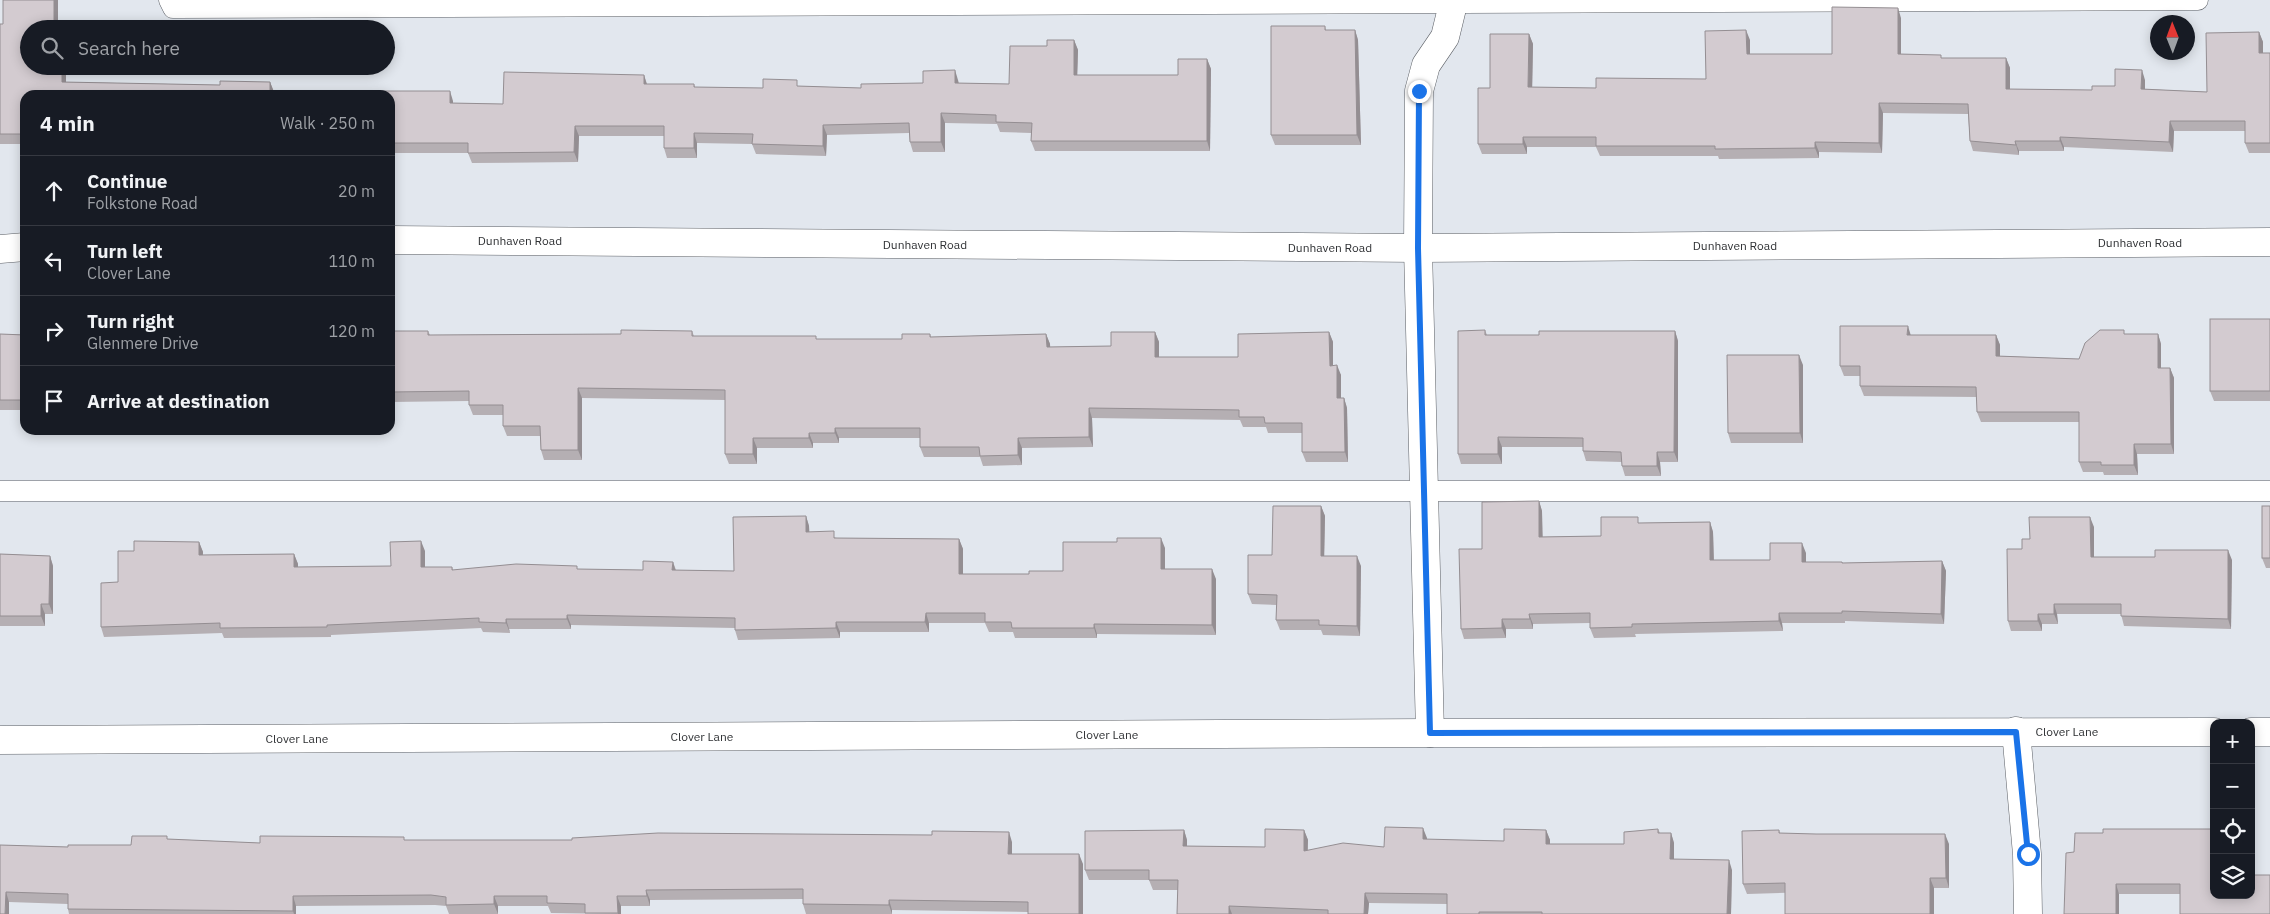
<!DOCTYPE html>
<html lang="en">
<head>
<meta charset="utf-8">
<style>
  body { margin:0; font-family:"IBM Plex Sans",sans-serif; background:#20242c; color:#f1f3f6 }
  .controls { position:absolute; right:15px; bottom:15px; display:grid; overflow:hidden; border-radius:10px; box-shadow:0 2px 12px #0003 }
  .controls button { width:45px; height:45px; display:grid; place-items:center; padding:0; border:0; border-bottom:1px solid #363941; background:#171b24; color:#f1f3f6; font:25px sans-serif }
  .compass { position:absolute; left:2150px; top:15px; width:45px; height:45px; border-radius:50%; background:#171b24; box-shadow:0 2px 12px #0003; rotate:359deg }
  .stop { position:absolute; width:15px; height:15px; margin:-11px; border:4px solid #1a73e8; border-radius:50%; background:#fff }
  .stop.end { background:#1a73e8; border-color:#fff; box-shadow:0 1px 5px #0008 }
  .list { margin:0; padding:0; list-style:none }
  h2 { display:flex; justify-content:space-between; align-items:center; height:65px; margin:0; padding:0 20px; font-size:21px }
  h2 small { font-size:16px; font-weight:400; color:#9ea1a6 }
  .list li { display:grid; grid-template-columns:32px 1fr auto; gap:15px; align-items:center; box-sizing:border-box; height:70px; padding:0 20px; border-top:1px solid #363941 }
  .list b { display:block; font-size:19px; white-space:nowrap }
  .list p { margin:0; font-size:16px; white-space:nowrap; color:#9ea1a6 }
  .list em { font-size:16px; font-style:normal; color:#9ea1a6 }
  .icon { flex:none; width:28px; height:28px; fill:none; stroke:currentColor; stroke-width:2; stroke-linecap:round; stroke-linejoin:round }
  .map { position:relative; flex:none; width:2270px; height:914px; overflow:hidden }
  .search { position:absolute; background:#171b24; box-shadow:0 2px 12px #0003; left:20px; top:20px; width:375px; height:55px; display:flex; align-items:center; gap:12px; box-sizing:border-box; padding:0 18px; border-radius:28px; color:#9ea1a6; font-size:19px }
  .panel { position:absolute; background:#171b24; box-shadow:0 2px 12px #0003; left:20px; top:90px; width:375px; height:345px; border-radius:15px }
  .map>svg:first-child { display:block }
</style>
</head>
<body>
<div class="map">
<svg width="2270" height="914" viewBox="0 0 2270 914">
  <rect width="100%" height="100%" fill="#e2e7ee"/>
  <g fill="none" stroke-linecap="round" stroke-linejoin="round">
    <g stroke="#5b5f65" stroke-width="21">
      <g id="service">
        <polyline points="169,0 173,8 2198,0"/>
        <polyline points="0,491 2270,491"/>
      </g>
    </g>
    <g stroke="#5b5f65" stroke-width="29">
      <g id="minor">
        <polyline points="390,240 1418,248 2270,242"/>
        <polyline points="0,249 25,247"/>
        <polyline points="2016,731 2027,854 2028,914"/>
        <polyline points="2251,732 2270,732"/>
        <polyline points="1430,733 1418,248 1419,91 1426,65 1445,37 1454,0"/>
        <polyline points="0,740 1430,733 2214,732"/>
      </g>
    </g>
    <use href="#service" stroke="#fff" stroke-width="20"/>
    <use href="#minor" stroke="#fff" stroke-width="28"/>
  </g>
  <g fill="#b5afb3">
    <polygon points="3,0 58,0 58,23 66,82 220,85 270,82 274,92 25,95 25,144 0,144 0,24 3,24"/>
    <polygon points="1901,18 1901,54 1942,58 2006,58 2010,68 2010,89 2092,90 2145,80 2145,89 2207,92 2259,32 2263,42 2263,53 2270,53 2270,153 2249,153 2245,143 2245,131 2174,131 2173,152 2064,147 2064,151 2019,151 2019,155 1973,151 1970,141 1968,114 1883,113 1882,153 1819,152 1819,158 1719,159 1718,156 1600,156 1596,147 1527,147 1527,154 1482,154 1478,144 1490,88 1529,34 1533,44 1532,87 1596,88 1706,79 1750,40 1750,54 1832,54"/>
    <polygon points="1325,26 1326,30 1355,30 1358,40 1361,145 1275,145 1271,135"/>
    <polygon points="1074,40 1078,50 1077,75 1178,75 1207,59 1211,69 1210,151 1035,151 1031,141 1031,133 1000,132 997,124 945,123 945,152 913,152 910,142 909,133 827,135 826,156 756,154 752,144 697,143 697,158 667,158 664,148 664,136 579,136 578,162 472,163 468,153 390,153 390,95 453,101 453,103 503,104 644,75 647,84 694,84 695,87 763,88 799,86 861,88 958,80 959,83 1009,84 1047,46"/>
    <polygon points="2270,319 2270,401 2214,401 2210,391"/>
    <polygon points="1485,330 1487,335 1539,335 1675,331 1678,341 1678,462 1660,462 1661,476 1625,476 1622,466 1622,462 1586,461 1583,451 1583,447 1502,447 1502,464 1461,464 1458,454"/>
    <polygon points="390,331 428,331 430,335 621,334 692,331 694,336 817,339 902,339 930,334 931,337 1046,334 1050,344 1050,347 1111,346 1155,332 1159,342 1159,357 1238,357 1329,332 1333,342 1333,365 1341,375 1341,398 1344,398 1347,408 1348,462 1306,462 1302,452 1302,433 1268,433 1266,427 1243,427 1240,420 1092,418 1093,447 1022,448 1022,465 983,466 980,457 924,457 920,447 920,438 839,438 839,443 813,443 813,448 757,448 757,464 729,464 725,454 725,400 582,398 582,460 544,460 541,450 540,436 507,436 503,426 503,415 473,415 469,405 469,401 390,402"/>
    <polygon points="0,334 25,335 25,410 0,410"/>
    <polygon points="2126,334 2158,334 2161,344 2161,368 2170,368 2174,378 2174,454 2137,454 2138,475 2104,475 2103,472 2083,472 2079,462 2079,422 1981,422 1977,412 1977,397 1864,396 1860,386 1860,376 1844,376 1840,366 1911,335 1996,335 2000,345 2000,356 2079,359"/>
    <polygon points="1803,365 1803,443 1731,443 1728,433"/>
    <polygon points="1539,501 1542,511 1542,537 1601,536 1641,523 1710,522 1713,532 1714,560 1770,560 1806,553 1806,562 1842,562 1843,563 1942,561 1946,571 1944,624 1845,621 1845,623 1782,623 1783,631 1635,634 1636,637 1594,638 1590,628 1590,623 1533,624 1533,629 1506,629 1506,638 1464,639 1461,629 1482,549"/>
    <polygon points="1321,506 1325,516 1324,556 1361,566 1360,636 1323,635 1321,630 1280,630 1276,620 1277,605 1252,604 1248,594 1272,555"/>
    <polygon points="2270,506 2270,568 2266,568 2262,558"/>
    <polygon points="806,516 809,526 809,532 837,538 959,539 963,549 963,574 1029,574 1063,571 1165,548 1165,569 1216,579 1216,635 1097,634 1097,638 1015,638 1013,632 989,632 985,623 929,623 929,632 840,632 840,638 738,640 735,630 735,628 571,625 571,629 509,629 510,633 483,632 481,628 331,635 331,637 224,638 222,633 104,637 101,627 118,582 134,551 199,542 203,552 203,555 294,554 298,564 298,567 391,566 425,551 425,567 452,567 453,570 578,569 643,570 673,562 676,570 734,571"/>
    <polygon points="2094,527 2094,557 2232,560 2231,629 2124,626 2121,614 2057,614 2058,624 2042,624 2042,631 2011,631 2008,621 2022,549 2030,539"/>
    <polygon points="0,554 50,556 53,566 53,614 45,614 45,626 0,626"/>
    <polygon points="1658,829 1660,833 1671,833 1674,843 1674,859 1732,870 1731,914 1447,914 1447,904 1369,903 1368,914 1177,914 1178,890 1153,890 1149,880 1089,880 1085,870 1184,830 1187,840 1187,846 1265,847 1304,830 1308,840 1308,850 1384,847 1427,838 1427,840 1504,841 1546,830 1550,840 1550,844 1624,844"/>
    <polygon points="2214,829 2180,894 2119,894 2074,852 2103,833"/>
    <polygon points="1779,830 1780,833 1949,844 1949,888 1934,888 1747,894 1743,884"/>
    <polygon points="168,839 260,843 405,840 1012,842 1012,854 1083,864 1028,912 892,910 892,914 806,914 803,904 803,899 650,900 650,906 621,906 621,914 551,913 548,906 498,906 498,914 449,914 446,906 435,905 296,906 296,914 69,914 68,909 68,904 9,902 0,914 0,845 68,847 131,845"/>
  </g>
  <g fill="#948e92">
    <polygon points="54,0 58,0 58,29 54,23"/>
    <polygon points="1898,8 1901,18 1901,64 1898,54"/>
    <polygon points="1355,30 1358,40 1361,145 1357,135"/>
    <polygon points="1746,30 1750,40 1750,64 1747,54"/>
    <polygon points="2259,32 2263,42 2263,63 2259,53"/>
    <polygon points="1529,34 1533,44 1532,97 1528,87"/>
    <polygon points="1074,40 1078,50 1077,85 1074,75"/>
    <polygon points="2006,58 2010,68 2010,99 2006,89"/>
    <polygon points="1207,59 1211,69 1210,151 1207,141"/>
    <polygon points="62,66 66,66 66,92 62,82"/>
    <polygon points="955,70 958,80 959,93 955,83"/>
    <polygon points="2142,70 2145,80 2145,99 2141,89"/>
    <polygon points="644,75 647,85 644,84"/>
    <polygon points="270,82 274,92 274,95 270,95"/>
    <polygon points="450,91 453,101 453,113 450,103"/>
    <polygon points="1879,103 1883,113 1882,153 1879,143"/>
    <polygon points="941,113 945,123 945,152 941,142"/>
    <polygon points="2170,121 2174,131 2173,152 2169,142"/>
    <polygon points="823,125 827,135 826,156 823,146"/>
    <polygon points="575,126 579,136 578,162 574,152"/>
    <polygon points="694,133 697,143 697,158 694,148"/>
    <polygon points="1523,137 1527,147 1527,154 1523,144"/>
    <polygon points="2060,137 2064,147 2064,151 2060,141"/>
    <polygon points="2015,141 2019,151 2019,155 2016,145"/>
    <polygon points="1815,142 1819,152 1819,158 1815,148"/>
    <polygon points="1908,326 1911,336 1907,335"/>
    <polygon points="1675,331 1678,341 1678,462 1674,452"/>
    <polygon points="1155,332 1159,342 1159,367 1155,357"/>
    <polygon points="1329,332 1333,342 1333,375 1330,366"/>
    <polygon points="1046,334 1050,344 1051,357 1047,347"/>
    <polygon points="2158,334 2161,344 2161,378 2158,368"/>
    <polygon points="1996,335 2000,345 2000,366 1996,356"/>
    <polygon points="1799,355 1803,365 1803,443 1800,433"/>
    <polygon points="1337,365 1341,375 1341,408 1337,398"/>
    <polygon points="2170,368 2174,378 2174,454 2171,444"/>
    <polygon points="578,388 582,398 582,460 578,450"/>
    <polygon points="1344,398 1347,408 1348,462 1345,452"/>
    <polygon points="1089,408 1092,418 1093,447 1089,437"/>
    <polygon points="835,428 839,438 839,443 835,433"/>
    <polygon points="809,433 813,443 813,448 809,438"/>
    <polygon points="1498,437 1502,447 1502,464 1498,454"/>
    <polygon points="753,438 757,448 757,464 753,454"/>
    <polygon points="1018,438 1022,448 1022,465 1018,455"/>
    <polygon points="2134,444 2137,454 2138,475 2134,465"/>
    <polygon points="1657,452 1660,462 1661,476 1657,466"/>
    <polygon points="1539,501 1542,511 1543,547 1539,537"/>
    <polygon points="1321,506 1325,516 1324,566 1321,556"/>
    <polygon points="806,516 809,526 810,542 806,532"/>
    <polygon points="2090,517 2094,527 2094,567 2091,557"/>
    <polygon points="1710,522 1713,532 1714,570 1710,560"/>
    <polygon points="1161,538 1165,548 1165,579 1161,569"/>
    <polygon points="959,539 963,549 963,584 959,574"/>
    <polygon points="421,541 425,551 425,577 421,567"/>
    <polygon points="199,542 203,552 202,565 199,555"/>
    <polygon points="1802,543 1806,553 1806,572 1802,562"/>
    <polygon points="2228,550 2232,560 2231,629 2228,619"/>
    <polygon points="294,554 298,564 298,577 294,567"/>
    <polygon points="50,556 53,566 53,614 49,604"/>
    <polygon points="1357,556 1361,566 1360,636 1357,626"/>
    <polygon points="1942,561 1946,571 1944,624 1941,614"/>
    <polygon points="673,562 676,572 672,570"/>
    <polygon points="1212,569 1216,579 1216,635 1212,625"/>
    <polygon points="41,604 45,614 45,626 41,616"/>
    <polygon points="2054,604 2057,614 2058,624 2054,614"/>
    <polygon points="926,613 929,623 929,632 925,622"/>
    <polygon points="1779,613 1782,623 1783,631 1779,621"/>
    <polygon points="1529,614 1533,624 1533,629 1530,619"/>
    <polygon points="2038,614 2042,624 2042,631 2038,621"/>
    <polygon points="567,615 571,625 571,629 567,619"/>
    <polygon points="506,619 509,629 510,633 506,623"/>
    <polygon points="1502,619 1506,629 1506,638 1502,628"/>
    <polygon points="836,622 840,632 840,638 836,628"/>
    <polygon points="1094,624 1097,634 1097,638 1094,628"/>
    <polygon points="1423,828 1427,838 1427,849 1423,839"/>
    <polygon points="1184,830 1187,840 1187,856 1183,846"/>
    <polygon points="1304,830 1308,840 1307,861 1304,851"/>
    <polygon points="1546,830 1550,840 1550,854 1546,844"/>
    <polygon points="1009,832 1012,842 1012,864 1008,854"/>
    <polygon points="1671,833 1674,843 1674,869 1670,859"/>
    <polygon points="1945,834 1949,844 1949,888 1946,878"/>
    <polygon points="1079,854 1083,864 1083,914 1079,914"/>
    <polygon points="1729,860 1732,870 1731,914 1727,914"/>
    <polygon points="1930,878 1934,888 1934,914 1930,914"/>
    <polygon points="2116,884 2119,894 2119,914 2116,914"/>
    <polygon points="646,890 650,900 650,906 647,896"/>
    <polygon points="6,892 9,902 9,914 5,914"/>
    <polygon points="1365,893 1369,903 1368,914 1364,914"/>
    <polygon points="293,896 296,906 296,914 294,914 293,911"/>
    <polygon points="494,896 498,906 498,914 494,904"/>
    <polygon points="617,896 621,906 621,914 618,914 618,913"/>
    <polygon points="889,900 892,910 892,914 889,905"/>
    <polygon points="1229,906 1232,914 1229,914"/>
  </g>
  <g fill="#d3cbd0" stroke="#948e92">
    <polygon points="3,0 54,0 54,23 61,23 61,29 29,29 29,66 62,66 62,82 220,85 220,81 270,82 270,95 25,95 25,134 0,134 0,24 3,24"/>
    <polygon points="1832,7 1898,8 1898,54 1941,55 1941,58 2006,58 2006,89 2092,90 2092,86 2115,86 2115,69 2142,70 2141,89 2207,92 2206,33 2259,32 2259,53 2270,53 2270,143 2245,143 2245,121 2170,121 2169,142 2060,137 2060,141 2015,141 2016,145 1970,141 1968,104 1879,103 1879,143 1815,142 1815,148 1715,149 1715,146 1596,146 1596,137 1523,137 1523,144 1478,144 1478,88 1490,88 1490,34 1529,34 1528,87 1596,88 1596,78 1706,79 1705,31 1746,30 1747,54 1832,54"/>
    <polygon points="1271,26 1325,26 1325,30 1355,30 1357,135 1271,135"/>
    <polygon points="1047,40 1074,40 1074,75 1178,75 1178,59 1207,59 1207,141 1031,141 1032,123 996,122 996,115 941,113 941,142 910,142 909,123 823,125 823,146 752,144 753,134 694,133 694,148 664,148 664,126 575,126 574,152 468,153 468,143 390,143 390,95 343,95 343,91 450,91 450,103 503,104 504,72 644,75 644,84 694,84 694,87 763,88 763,79 797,80 797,86 861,88 861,84 923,83 923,71 955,70 955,83 1009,84 1010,46 1047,46"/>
    <rect x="2210" y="319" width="60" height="72"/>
    <polygon points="1840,326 1908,326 1907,335 1996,335 1996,356 2079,359 2085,343 2100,330 2124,330 2124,334 2158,334 2158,368 2170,368 2171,444 2134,444 2134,465 2101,465 2101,462 2079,462 2079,412 1977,412 1976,387 1860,386 1860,366 1840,366"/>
    <polygon points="621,330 692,331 692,336 816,336 816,339 902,339 902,334 930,334 930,337 1046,334 1047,347 1111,346 1111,332 1155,332 1155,357 1238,357 1238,334 1329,332 1330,366 1337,365 1337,398 1344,398 1345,452 1302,452 1302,423 1265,423 1264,417 1239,417 1239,410 1089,408 1089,437 1018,438 1018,455 980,456 979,447 920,447 920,428 835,428 835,433 809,433 809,438 753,438 753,454 725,454 725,390 578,388 578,450 541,450 540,426 503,426 503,405 469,405 469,391 390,392 390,331 428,331 428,335 621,334"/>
    <polygon points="1485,330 1485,335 1539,335 1539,331 1675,331 1674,452 1657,452 1657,466 1622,466 1621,452 1583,451 1583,438 1498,437 1498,454 1458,454 1458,331"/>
    <polygon points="0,334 25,335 25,400 0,400"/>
    <polygon points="1727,355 1799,355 1800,433 1728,433"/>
    <polygon points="1539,501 1539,537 1601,536 1601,517 1638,517 1638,523 1710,522 1710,560 1770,560 1770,543 1802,543 1802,562 1842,562 1842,563 1942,561 1941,614 1842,611 1842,613 1779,613 1779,621 1632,624 1632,627 1590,628 1590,613 1529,614 1530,619 1502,619 1502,628 1461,629 1459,549 1482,549 1482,502"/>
    <polygon points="1273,506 1321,506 1321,556 1357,556 1357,626 1319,625 1319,620 1276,620 1277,595 1248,594 1248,555 1272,555"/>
    <rect x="2262" y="506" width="8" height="52"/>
    <polygon points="806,516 806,532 834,531 834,538 959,539 959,574 1029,574 1029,571 1063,571 1063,542 1117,542 1117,538 1161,538 1161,569 1212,569 1212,625 1094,624 1094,628 1012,628 1011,622 985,622 985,613 926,613 925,622 836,622 836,628 735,630 735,618 567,615 567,619 506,619 506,623 479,622 479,618 327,625 327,627 220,628 220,623 101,627 101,583 118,582 118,551 134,551 134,541 199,542 199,555 294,554 294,567 391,566 390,542 421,541 421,567 452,567 452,570 516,564 577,566 577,569 643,570 643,561 673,562 672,570 734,571 733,517"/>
    <polygon points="2029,517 2090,517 2091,557 2155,557 2155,550 2228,550 2228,619 2121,616 2121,604 2054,604 2054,614 2038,614 2038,621 2008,621 2007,549 2022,549 2022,539 2030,539"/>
    <polygon points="0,554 50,556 49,604 41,604 41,616 0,616"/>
    <polygon points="1385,827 1423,828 1423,839 1504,841 1504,829 1546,830 1546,844 1624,844 1624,832 1658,829 1658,833 1671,833 1670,859 1729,860 1727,914 1542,914 1542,912 1479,912 1479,914 1447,914 1447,894 1365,893 1364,914 1328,914 1328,910 1229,906 1229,914 1177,914 1178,880 1149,880 1149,870 1085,870 1085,831 1184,830 1183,846 1265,847 1265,829 1304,830 1304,851 1343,843 1384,847"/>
    <polygon points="2103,829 2214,829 2214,895 2251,895 2251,875 2270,875 2270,914 2180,914 2180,884 2116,884 2116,914 2064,914 2066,853 2074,852 2075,833 2103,833"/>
    <polygon points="1779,830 1779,833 1816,834 1945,834 1946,878 1930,878 1930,914 1785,914 1785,883 1743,884 1742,831"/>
    <polygon points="932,831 1009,832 1008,854 1079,854 1079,914 1028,914 1028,902 889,900 889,905 803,904 803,889 646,890 647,896 617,896 618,913 585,913 585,904 547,903 547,896 494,896 494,904 446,905 446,897 431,895 293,896 293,911 68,909 68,894 6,892 5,914 0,914 0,845 68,847 68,845 131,845 132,836 167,836 167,839 260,843 260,836 404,837 404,840 572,840 572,838 658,833 932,835"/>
  </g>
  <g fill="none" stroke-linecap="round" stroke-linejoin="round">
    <polyline stroke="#1a73e8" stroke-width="6" points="1419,91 1418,248 1430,733 2016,732 2028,854"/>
  </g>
  <g text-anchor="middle" stroke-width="4" stroke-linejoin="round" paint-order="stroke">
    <g font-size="12" fill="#2f3134" stroke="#fff">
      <text x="520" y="245">Dunhaven Road</text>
      <text x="2140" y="247">Dunhaven Road</text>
      <text x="925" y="249">Dunhaven Road</text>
      <text x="1735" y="250">Dunhaven Road</text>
      <text x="1330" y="252">Dunhaven Road</text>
      <text x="2067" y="736">Clover Lane</text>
      <text x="1107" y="739">Clover Lane</text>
      <text x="702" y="741">Clover Lane</text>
      <text x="297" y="743">Clover Lane</text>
    </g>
  </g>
</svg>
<div class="controls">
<button>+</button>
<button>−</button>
<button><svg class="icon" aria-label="locate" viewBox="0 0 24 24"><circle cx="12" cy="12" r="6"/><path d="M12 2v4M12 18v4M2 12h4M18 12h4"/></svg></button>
<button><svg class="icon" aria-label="layers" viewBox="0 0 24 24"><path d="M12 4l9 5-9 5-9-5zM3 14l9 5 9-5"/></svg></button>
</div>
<svg class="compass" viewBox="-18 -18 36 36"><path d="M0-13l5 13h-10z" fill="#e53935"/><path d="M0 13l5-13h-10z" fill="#9ea1a6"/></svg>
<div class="stop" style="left:2028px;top:854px"></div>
<div class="stop end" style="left:1419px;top:91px"></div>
<div class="search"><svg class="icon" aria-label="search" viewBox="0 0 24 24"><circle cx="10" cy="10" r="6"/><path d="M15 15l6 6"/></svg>Search here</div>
<section class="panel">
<h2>4 min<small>Walk · 250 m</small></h2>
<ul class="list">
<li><svg class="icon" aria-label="ahead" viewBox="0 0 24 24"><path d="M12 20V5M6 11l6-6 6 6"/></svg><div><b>Continue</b><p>Folkstone Road</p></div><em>20 m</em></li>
<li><svg class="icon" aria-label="left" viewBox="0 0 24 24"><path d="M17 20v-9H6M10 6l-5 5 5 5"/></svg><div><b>Turn left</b><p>Clover Lane</p></div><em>110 m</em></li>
<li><svg class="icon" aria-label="right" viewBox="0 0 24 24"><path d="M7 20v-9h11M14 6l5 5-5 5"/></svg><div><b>Turn right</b><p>Glenmere Drive</p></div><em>120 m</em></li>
<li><svg class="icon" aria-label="arrive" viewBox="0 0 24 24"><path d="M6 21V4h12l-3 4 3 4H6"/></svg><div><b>Arrive at destination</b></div></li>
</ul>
</section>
</div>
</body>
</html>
